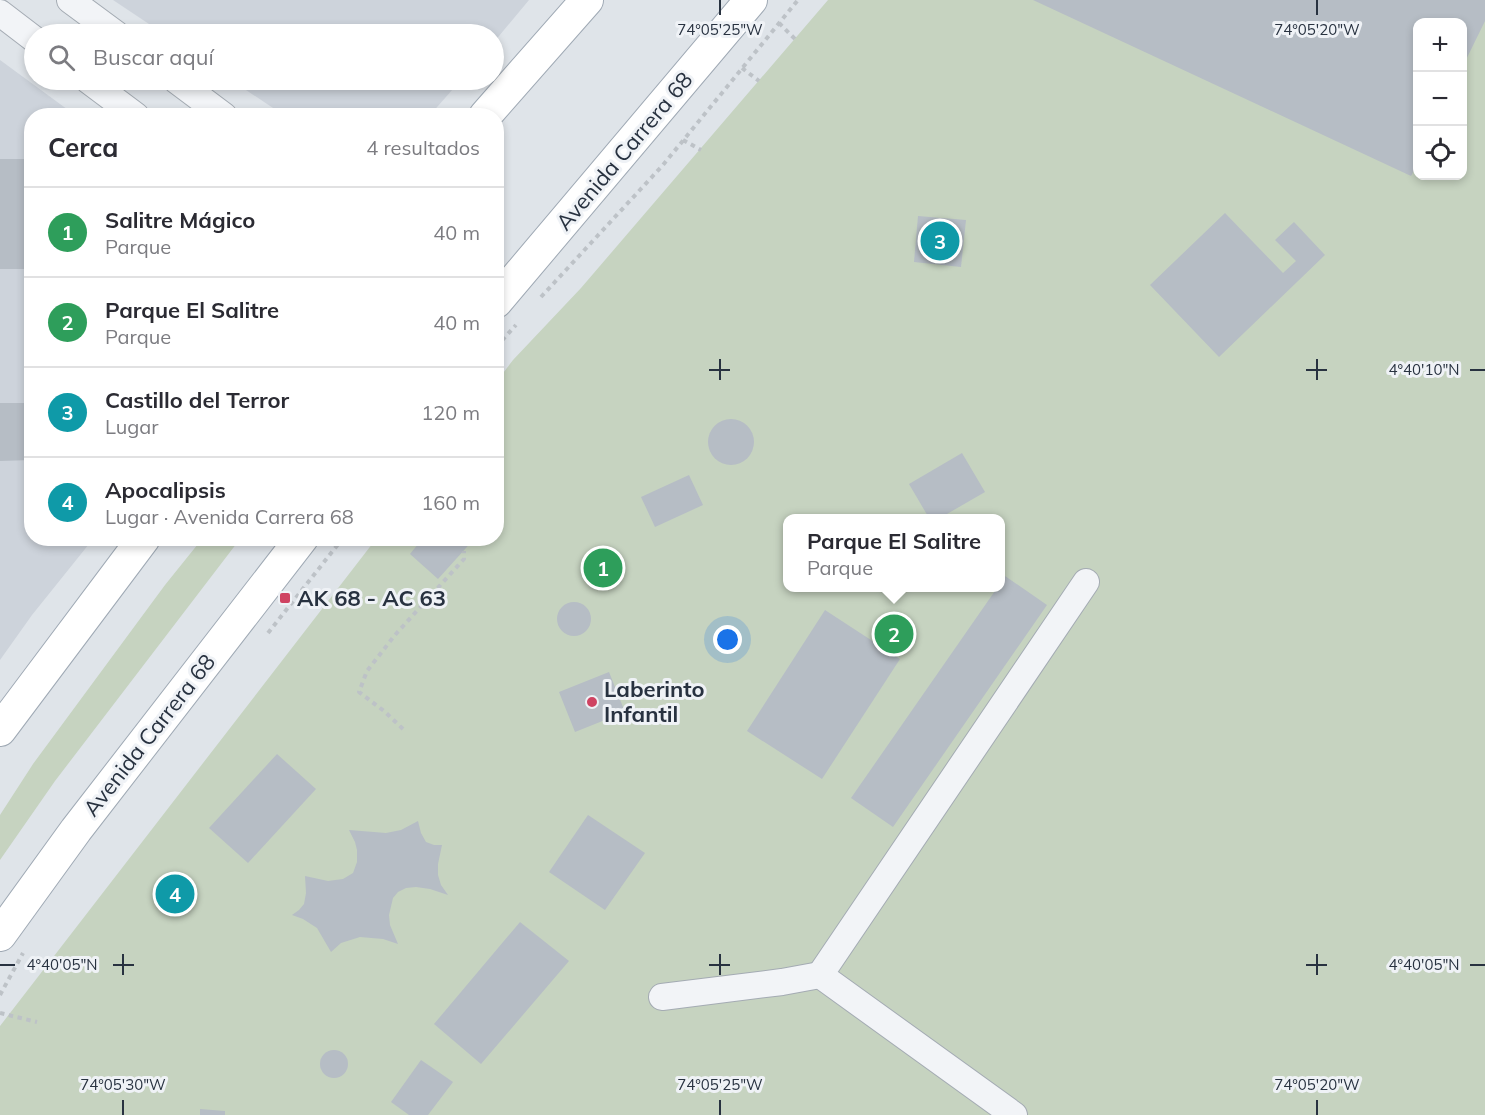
<!DOCTYPE html>
<html lang="es">
<head>
<meta charset="utf-8">
<style>
  body { margin:0; font-family:Mulish,sans-serif; background:#f2f2f3; color:#2b2b33 }
  .controls { position:absolute; right:18px; top:18px; display:grid; overflow:hidden; border-radius:12px; box-shadow:0 3px 9px #0003 }
  .controls button { width:54px; height:54px; display:grid; place-items:center; padding:0; border:0; border-bottom:2px solid #e1e1e2; background:#fff; color:#2b2b33; font:30px sans-serif }
  .you { position:absolute; left:728px; top:640px; width:21px; height:21px; margin:-15px; border:4px solid #fff; border-radius:50%; background:#1a73e8; box-shadow:0 0 0 9px #1a73e833 }
  .badge { display:grid; place-items:center; width:39px; height:39px; border-radius:50%; background:#0b8043; color:#fff; font-size:20px; font-weight:700 }
  .pin { position:absolute; translate:-50% -50%; border:3px solid #fff; box-shadow:0 2px 6px #0006 }
  .popup { position:absolute; left:783px; top:514px; width:222px; height:78px; box-sizing:border-box; display:grid; place-content:center; border-radius:12px; background:#fff; filter:drop-shadow(0 2px 4px #0005); font-size:20px; white-space:nowrap; color:#7c7c81 }
  .popup b { font-size:22px; color:#2b2b33 }
  .popup::after { content:''; position:absolute; left:50%; top:100%; margin-left:-12px; border:12px solid transparent; border-top-color:#fff }
  .list { margin:0; padding:0; list-style:none }
  h2 { display:flex; justify-content:space-between; align-items:center; height:78px; margin:0; padding:0 24px; font-size:26px }
  h2 small { font-size:20px; font-weight:400; color:#7c7c81 }
  .list li { display:grid; grid-template-columns:39px 1fr auto; gap:18px; align-items:center; box-sizing:border-box; height:90px; padding:0 24px; border-top:2px solid #e1e1e2 }
  .list b { display:block; font-size:22px; white-space:nowrap }
  .list p { margin:0; font-size:20px; white-space:nowrap; color:#7c7c81 }
  .list em { font-size:20px; font-style:normal; color:#7c7c81 }
  .icon { flex:none; width:33px; height:33px; fill:none; stroke:currentColor; stroke-width:2; stroke-linecap:round; stroke-linejoin:round }
  .map { position:relative; flex:none; width:1485px; height:1115px; overflow:hidden }
  .search { position:absolute; background:#fff; box-shadow:0 3px 9px #0003; left:24px; top:24px; width:480px; height:66px; display:flex; align-items:center; gap:15px; box-sizing:border-box; padding:0 21px; border-radius:33px; color:#7c7c81; font-size:22px }
  .panel { position:absolute; background:#fff; box-shadow:0 3px 9px #0003; left:24px; top:108px; width:480px; height:438px; border-radius:24px }
  .map>svg:first-child { display:block }
</style>
</head>
<body>
<div class="map">
<svg width="1485" height="1115" viewBox="0 0 1485 1115">
  <rect width="100%" height="100%" fill="#dfe4e9"/>
  <g fill="#cdd3db">
    <polygon points="113,0 529,0 494,42 494,34 164,34"/>
    <polygon points="0,60 75,115 32,116 32,538 93,539 32,615 0,660"/>
    <polygon points="231,80 461,80 430,115 285,116"/>
  </g>
  <g fill="#c6d3c0" fill-rule="evenodd">
    <path d="M828,0H1485V1115H0V1026L376,539L496,538L497,381L513,360L581,288ZM1418,22H1462V176H1418ZM788,518H1000V588H788Z"/>
    <polygon points="202,539 240,539 55,781 0,860 0,815 33,764 165,585"/>
  </g>
  <g fill="#b6bdc5">
    <polygon points="1033,0 1485,0 1485,21 1462,68 1462,22 1418,22 1418,163 1411,176"/>
    <rect x="0" y="159" width="32" height="110"/>
    <polygon points="1225,213 1283,273 1296,261 1275,240 1294,222 1325,255 1219,357 1150,285"/>
    <polygon points="918,216 966,220 961,267 914,262"/>
    <polygon points="0,403 32,403 32,460 0,461"/>
    <circle cx="731" cy="442" r="23"/>
    <polygon points="962,453 985,492 940,518 929,518 909,484"/>
    <polygon points="689,475 703,505 655,527 641,497"/>
    <polygon points="423,538 475,538 438,579 410,554"/>
    <polygon points="1005,576 1047,605 893,827 851,798 997,588 1000,588 1000,583"/>
    <circle cx="574" cy="619" r="17"/>
    <polygon points="825,610 900,659 822,779 747,731"/>
    <polygon points="609,672 625,712 575,732 559,692"/>
    <polygon points="277,754 316,789 248,863 209,828"/>
    <polygon points="588,815 645,853 605,910 549,872"/>
    <polygon points="418,821 421,833 426,842 434,845 442,845 438,864 438,875 441,885 448,895 430,889 416,887 406,888 398,892 393,898 389,915 390,925 398,944 383,939 360,937 341,943 331,952 317,928 303,919 292,915 299,910 304,904 306,893 305,876 328,881 343,879 353,873 357,862 357,850 355,842 349,830 386,833 401,830"/>
    <polygon points="520,922 569,961 481,1064 434,1024"/>
    <circle cx="334" cy="1064" r="14"/>
    <polygon points="421,1060 453,1082 428,1115 409,1115 391,1102"/>
    <polygon points="200,1109 225,1111 225,1115 200,1115"/>
  </g>
  <g fill="none" stroke-linecap="round" stroke-linejoin="round">
    <g stroke="#a4abb3" stroke-width="28">
      <g id="minor">
        <polyline points="70,0 116,34"/>
        <polyline points="0,13 34,39"/>
        <polyline points="88,80 136,116"/>
        <polyline points="176,80 224,116"/>
        <polyline points="662,997 782,982 820,975"/>
        <polyline points="1014,1115 820,975 1086,582"/>
      </g>
    </g>
    <g stroke="#9fa9b4" stroke-width="34">
      <g id="major">
        <polyline points="485,116 587,0"/>
        <polyline points="496,302 751,0"/>
        <polyline points="0,730 144,538"/>
        <polyline points="0,935 76,830 302,538"/>
      </g>
    </g>
    <g stroke="#bdc2c7" stroke-width="4" stroke-dasharray="4.5 4.5" stroke-linecap="butt">
      <polyline points="779,23 795,39"/>
      <polyline points="742,68 759,81"/>
      <polyline points="683,140 701,150"/>
      <polyline points="541,297 663,165 798,0"/>
      <polyline points="496,347 516,325"/>
      <polyline points="268,633 343,538"/>
      <polyline points="403,729 384,711 359,692 367,671 395,635 464,559 464,551"/>
      <polyline points="0,995 23,953"/>
      <polyline points="0,1013 37,1022"/>
    </g>
    <use href="#minor" stroke="#f2f4f7" stroke-width="26"/>
    <use href="#major" stroke="#fff" stroke-width="32"/>
  </g>
  <path fill="none" stroke="#283240" stroke-width="2" d="M720,0V15M1317,0V15M720,359V380M1317,359V380M709,370H730M1306,370H1327M1470,370H1485M123,954V975M720,954V975M1317,954V975M0,965H15M113,965H134M709,965H730M1306,965H1327M1470,965H1485M123,1100V1115M720,1100V1115M1317,1100V1115"/>
  <g fill="#cf4362" stroke="#eff2f6" stroke-width="2">
    <rect x="279" y="592" width="12" height="12" rx="3"/>
    <circle cx="592" cy="702" r="6"/>
  </g>
  <g text-anchor="middle" stroke-width="6" stroke-linejoin="round" paint-order="stroke">
    <g font-size="22" fill="#283240" stroke="#eff2f6">
      <text transform="translate(624 151) rotate(-50)" y="8">Avenida Carrera 68</text>
      <text transform="translate(149 735) rotate(-52)" y="8">Avenida Carrera 68</text>
    </g>
    <g font-size="22" font-weight="bold" fill="#283240" stroke="#eff2f6" text-anchor="start">
      <text x="297" y="606">AK 68 - AC 63</text>
      <text x="604" y="697">Laberinto<tspan x="604" dy="25">Infantil</tspan></text>
    </g>
  </g>
  <g font-size="15" text-anchor="middle" fill="#283240" stroke="#eff2f6" stroke-width="6" stroke-linejoin="round" paint-order="stroke">
    <text x="720" y="35">74°05'25"W</text>
    <text x="1317" y="35">74°05'20"W</text>
    <text x="1424" y="375">4°40'10"N</text>
    <text x="62" y="970">4°40'05"N</text>
    <text x="1424" y="970">4°40'05"N</text>
    <text x="123" y="1090">74°05'30"W</text>
    <text x="720" y="1090">74°05'25"W</text>
    <text x="1317" y="1090">74°05'20"W</text>
  </g>
</svg>
<div class="controls">
<button>+</button>
<button>−</button>
<button><svg class="icon" aria-label="locate" viewBox="0 0 24 24"><circle cx="12" cy="12" r="6"/><path d="M12 2v4M12 18v4M2 12h4M18 12h4"/></svg></button>
</div>
<div class="you"></div>
<div class="pin badge" style="left:603px;top:568px;background:#2e9e5b">1</div>
<div class="pin badge" style="left:894px;top:634px;background:#2e9e5b">2</div>
<div class="popup"><b>Parque El Salitre</b>Parque</div>
<div class="pin badge" style="left:940px;top:241px;background:#0f9aa8">3</div>
<div class="pin badge" style="left:175px;top:894px;background:#0f9aa8">4</div>
<div class="search"><svg class="icon" aria-label="search" viewBox="0 0 24 24"><circle cx="10" cy="10" r="6"/><path d="M15 15l6 6"/></svg>Buscar aquí</div>
<section class="panel">
<h2>Cerca<small>4 resultados</small></h2>
<ul class="list">
<li><span class="badge" style="background:#2e9e5b">1</span><div><b>Salitre Mágico</b><p>Parque</p></div><em>40 m</em></li>
<li><span class="badge" style="background:#2e9e5b">2</span><div><b>Parque El Salitre</b><p>Parque</p></div><em>40 m</em></li>
<li><span class="badge" style="background:#0f9aa8">3</span><div><b>Castillo del Terror</b><p>Lugar</p></div><em>120 m</em></li>
<li><span class="badge" style="background:#0f9aa8">4</span><div><b>Apocalipsis</b><p>Lugar · Avenida Carrera 68</p></div><em>160 m</em></li>
</ul>
</section>
</div>
</body>
</html>
